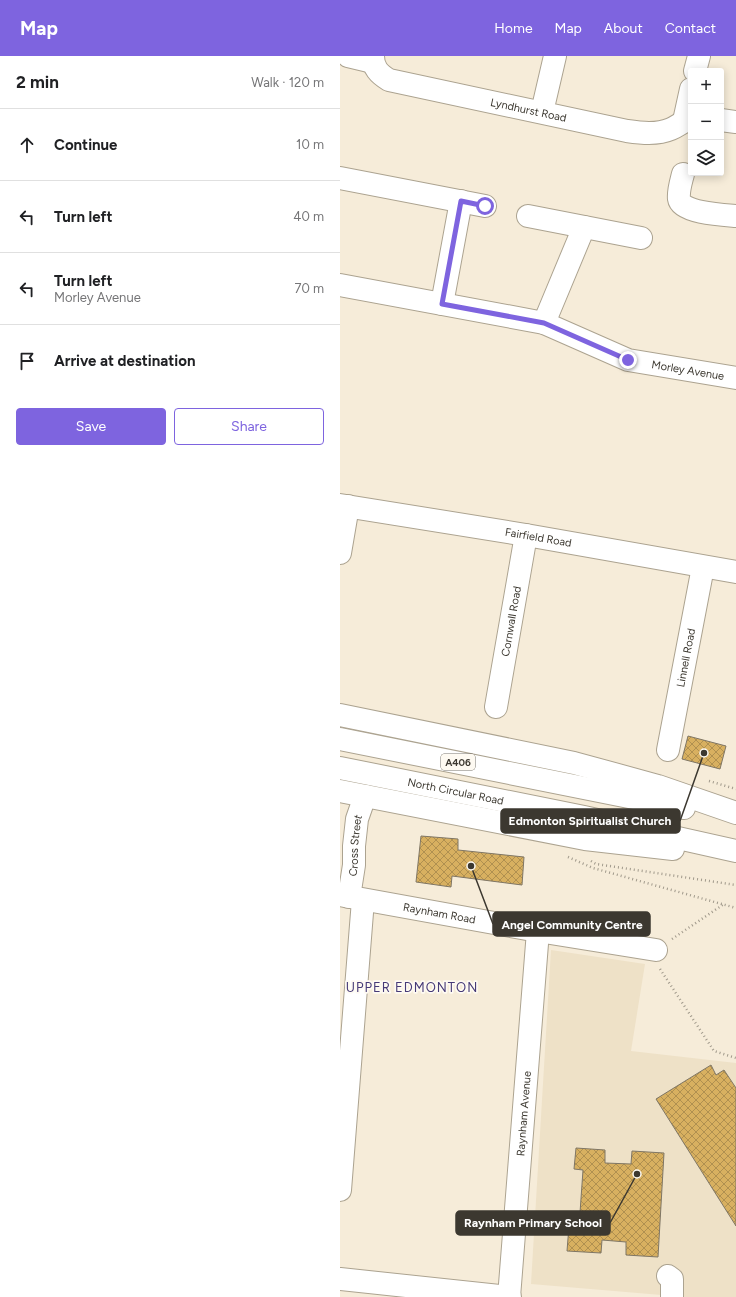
<!DOCTYPE html>
<html lang="en">
<head>
<meta charset="utf-8">
<style>
  body { margin:0; font-family:Figtree,sans-serif; background:#f6f6f6; color:#202124 }
  .controls { position:absolute; right:12px; top:12px; display:grid; overflow:hidden; border-radius:4px; box-shadow:0 2px 10px #0003 }
  .controls button { width:36px; height:36px; display:grid; place-items:center; padding:0; border:0; border-bottom:1px solid #e0e0e0; background:#fff; color:#202124; font:20px sans-serif }
  .stop { position:absolute; width:12px; height:12px; margin:-9px; border:3px solid #7e64df; border-radius:50%; background:#fff }
  .stop.end { background:#7e64df; border-color:#fff; box-shadow:0 1px 4px #0008 }
  .list { margin:0; padding:0; list-style:none }
  h2 { display:flex; justify-content:space-between; align-items:center; height:52px; margin:0; padding:0 16px; font-size:17px }
  h2 small { font-size:13px; font-weight:400; color:#757577 }
  .list li { display:grid; grid-template-columns:26px 1fr auto; gap:12px; align-items:center; box-sizing:border-box; height:72px; padding:0 16px; border-top:1px solid #e0e0e0 }
  .list b { display:block; font-size:15px; white-space:nowrap }
  .list p { margin:0; font-size:13px; white-space:nowrap; color:#757577 }
  .list em { font-size:13px; font-style:normal; color:#757577 }
  .actions { display:flex; gap:8px; padding:12px 16px }
  .actions a { flex:1; padding:9px 0; border:1px solid #7e64df; border-radius:4px; text-align:center; font-size:14px; color:#7e64df }
  .actions .main { background:#7e64df; color:#fff }
  .icon { flex:none; width:22px; height:22px; fill:none; stroke:currentColor; stroke-width:2; stroke-linecap:round; stroke-linejoin:round }
  .map { position:relative; flex:none; width:396px; height:1241px; overflow:hidden }
  header { display:flex; align-items:center; gap:24px; box-sizing:border-box; height:56px; padding:0 20px; background:#7e64df; color:#fff }
  header strong { font-size:19px }
  nav { display:flex; gap:22px; margin-inline-start:auto; font-size:14px }
  main { display:flex }
  aside { flex:1; background:#fff }
  .map>svg:first-child { display:block }
</style>
</head>
<body>
<header>
<strong>Map</strong>
<nav><a>Home</a><a>Map</a><a>About</a><a>Contact</a></nav>
</header>
<main>
<aside>
<h2>2 min<small>Walk · 120 m</small></h2>
<ul class="list">
<li><svg class="icon" aria-label="ahead" viewBox="0 0 24 24"><path d="M12 20V5M6 11l6-6 6 6"/></svg><div><b>Continue</b></div><em>10 m</em></li>
<li><svg class="icon" aria-label="left" viewBox="0 0 24 24"><path d="M17 20v-9H6M10 6l-5 5 5 5"/></svg><div><b>Turn left</b></div><em>40 m</em></li>
<li><svg class="icon" aria-label="left" viewBox="0 0 24 24"><path d="M17 20v-9H6M10 6l-5 5 5 5"/></svg><div><b>Turn left</b><p>Morley Avenue</p></div><em>70 m</em></li>
<li><svg class="icon" aria-label="arrive" viewBox="0 0 24 24"><path d="M6 21V4h12l-3 4 3 4H6"/></svg><div><b>Arrive at destination</b></div></li>
</ul>
<div class="actions"><a class="main">Save</a><a>Share</a></div>
</aside>
<div class="map">
<svg width="396" height="1241" viewBox="0 0 396 1241">
  <defs>
    <pattern id="building-cross-hatch" width="8" height="8" patternUnits="userSpaceOnUse"><rect width="8" height="8" fill="#d8b060"/><path d="M0 0l8 8M0 8l8-8" fill="none" stroke="#b09050"/></pattern>
  </defs>
  <rect width="100%" height="100%" fill="#f6ecd9"/>
  <polygon fill="#eee1c7" points="211,894 305,908 291,995 396,1007 396,1241 345,1241 191,1228"/>
  <g fill="url(#building-cross-hatch)" stroke="#7f7665">
    <polygon points="348,680 386,690 380,713 342,703"/>
    <polygon points="81,780 118,783 118,794 184,801 182,829 112,820 111,831 76,826"/>
    <polygon points="371,1009 376,1019 384,1014 396,1032 396,1170 316,1043"/>
    <polygon points="236,1092 265,1094 265,1107 291,1108 292,1095 324,1097 318,1201 286,1199 286,1186 262,1184 261,1197 227,1195 229,1170 239,1171 243,1114 234,1113"/>
  </g>
  <g fill="none" stroke-linecap="round" stroke-linejoin="round">
    <g stroke="#aca390" stroke-width="24">
      <g id="minor">
        <polyline points="8,0 33,6"/>
        <path id="s1" d="M33,0C33,12 39,18 49,24L287,75C301,77 317,79 331,73C338,70 343,65 351,63"/>
        <polyline points="355,15 359,0"/>
        <polyline points="202,56 215,0"/>
        <polyline points="381,64 396,66"/>
        <polyline points="344,65 351,33"/>
        <path d="M343,118C341,126 338,135 339,143C341,157 384,159 396,160"/>
        <polyline points="0,122 145,150"/>
        <polyline points="188,160 301,182"/>
        <path id="s2" d="M0,229L204,267L288,304L396,322"/>
        <polyline points="102,248 121,145"/>
        <polyline points="204,267 244,171"/>
        <path id="s3" d="M0,449L186,479L396,516"/>
        <polyline points="0,497 8,450"/>
        <path id="s4" d="M156,651L186,479"/>
        <path id="s5" d="M328,694L363,511"/>
        <path id="s6" d="M0,839L198,875L316,894"/>
        <path id="s7" d="M9,841L14,809V790L17,763L25,740"/>
        <polyline points="0,1134 23,844"/>
        <polyline points="328,1220 332,1223 332,1241"/>
        <polyline points="0,1223 170,1241"/>
        <path id="s8" d="M169,1241L198,875"/>
      </g>
    </g>
    <g stroke="#aca390" stroke-width="24">
      <g id="highway">
        <polyline points="0,659 234,707 318,730 396,757"/>
        <polyline points="0,683 344,752"/>
        <path id="s9" d="M0,712L244,761L396,795"/>
        <polyline points="0,735 245,783 333,793"/>
      </g>
    </g>
    <g stroke="#a0998b" stroke-width="2.5" stroke-dasharray="1 3" stroke-linecap="butt">
      <polyline points="369,725 396,733"/>
      <polyline points="228,801 253,812 396,852"/>
      <polyline points="251,805 256,808 396,829"/>
      <polyline points="332,883 384,848"/>
      <polyline points="320,913 374,995 396,1002"/>
    </g>
    <use href="#minor" stroke="#fff" stroke-width="22"/>
    <use href="#highway" stroke="#fff" stroke-width="22"/>
  </g>
  <g fill="none" stroke-linecap="round" stroke-linejoin="round">
    <polyline stroke="#7e64df" stroke-width="5" points="145,150 121,145 102,248 204,267 288,304"/>
  </g>
  <g text-anchor="middle" stroke-width="3.5" stroke-linejoin="round" paint-order="stroke">
    <rect fill="#fefaf2" stroke="#76726a" stroke-width="1" x="101" y="698" width="34" height="16" rx="3"/>
    <g font-size="10" font-weight="bold" fill="#3c3830">
      <text x="118" y="710">A406</text>
    </g>
    <g font-size="11" fill="#3c3830" stroke="#fefaf2">
      <text dy="4" stroke="none"><textPath href="#s1" startOffset="173">Lyndhurst Road</textPath></text>
      <text dy="4" stroke="none"><textPath href="#s2" startOffset="360">Morley Avenue</textPath></text>
      <text dy="4" stroke="none"><textPath href="#s3" startOffset="201">Fairfield Road</textPath></text>
      <text dy="4" stroke="none"><textPath href="#s4" startOffset="87">Cornwall Road</textPath></text>
      <text dy="4" stroke="none"><textPath href="#s5" startOffset="94">Linnell Road</textPath></text>
      <text dy="4" stroke="none"><textPath href="#s9" startOffset="118">North Circular Road</textPath></text>
      <text dy="4" stroke="none"><textPath href="#s7" startOffset="52">Cross Street</textPath></text>
      <text dy="4" stroke="none"><textPath href="#s6" startOffset="101">Raynham Road</textPath></text>
      <text dy="4" stroke="none"><textPath href="#s8" startOffset="184">Raynham Avenue</textPath></text>
    </g>
    <g font-size="13" letter-spacing="1" fill="#463a77" stroke="#fefaf2">
      <text x="72" y="936">UPPER EDMONTON</text>
    </g>
  </g>
  <path fill="none" stroke="#3c3830" stroke-width="1.5" d="M364 697L340 765M131 810L153 868M297 1118L270 1167"/>
  <g fill="#3c3830" stroke="#fefaf2" stroke-width="1.5">
    <circle cx="364" cy="697" r="4"/>
    <circle cx="131" cy="810" r="4"/>
    <circle cx="297" cy="1118" r="4"/>
  </g>
  <g fill="#3c3830" stroke="#3c3830" stroke-width="1.5">
    <rect x="161" y="753" width="179" height="24" rx="4"/>
    <rect x="153" y="856" width="157" height="24" rx="4"/>
    <rect x="116" y="1155" width="154" height="24" rx="4"/>
  </g>
  <g font-size="12" text-anchor="middle" font-weight="bold" fill="#fff">
    <text x="250" y="769">Edmonton Spiritualist Church</text>
    <text x="232" y="873">Angel Community Centre</text>
    <text x="193" y="1171">Raynham Primary School</text>
  </g>
</svg>
<div class="controls">
<button>+</button>
<button>−</button>
<button><svg class="icon" aria-label="layers" viewBox="0 0 24 24"><path d="M12 4l9 5-9 5-9-5zM3 14l9 5 9-5"/></svg></button>
</div>
<div class="stop" style="left:145px;top:150px"></div>
<div class="stop end" style="left:288px;top:304px"></div>
</div>
</main>
</body>
</html>
